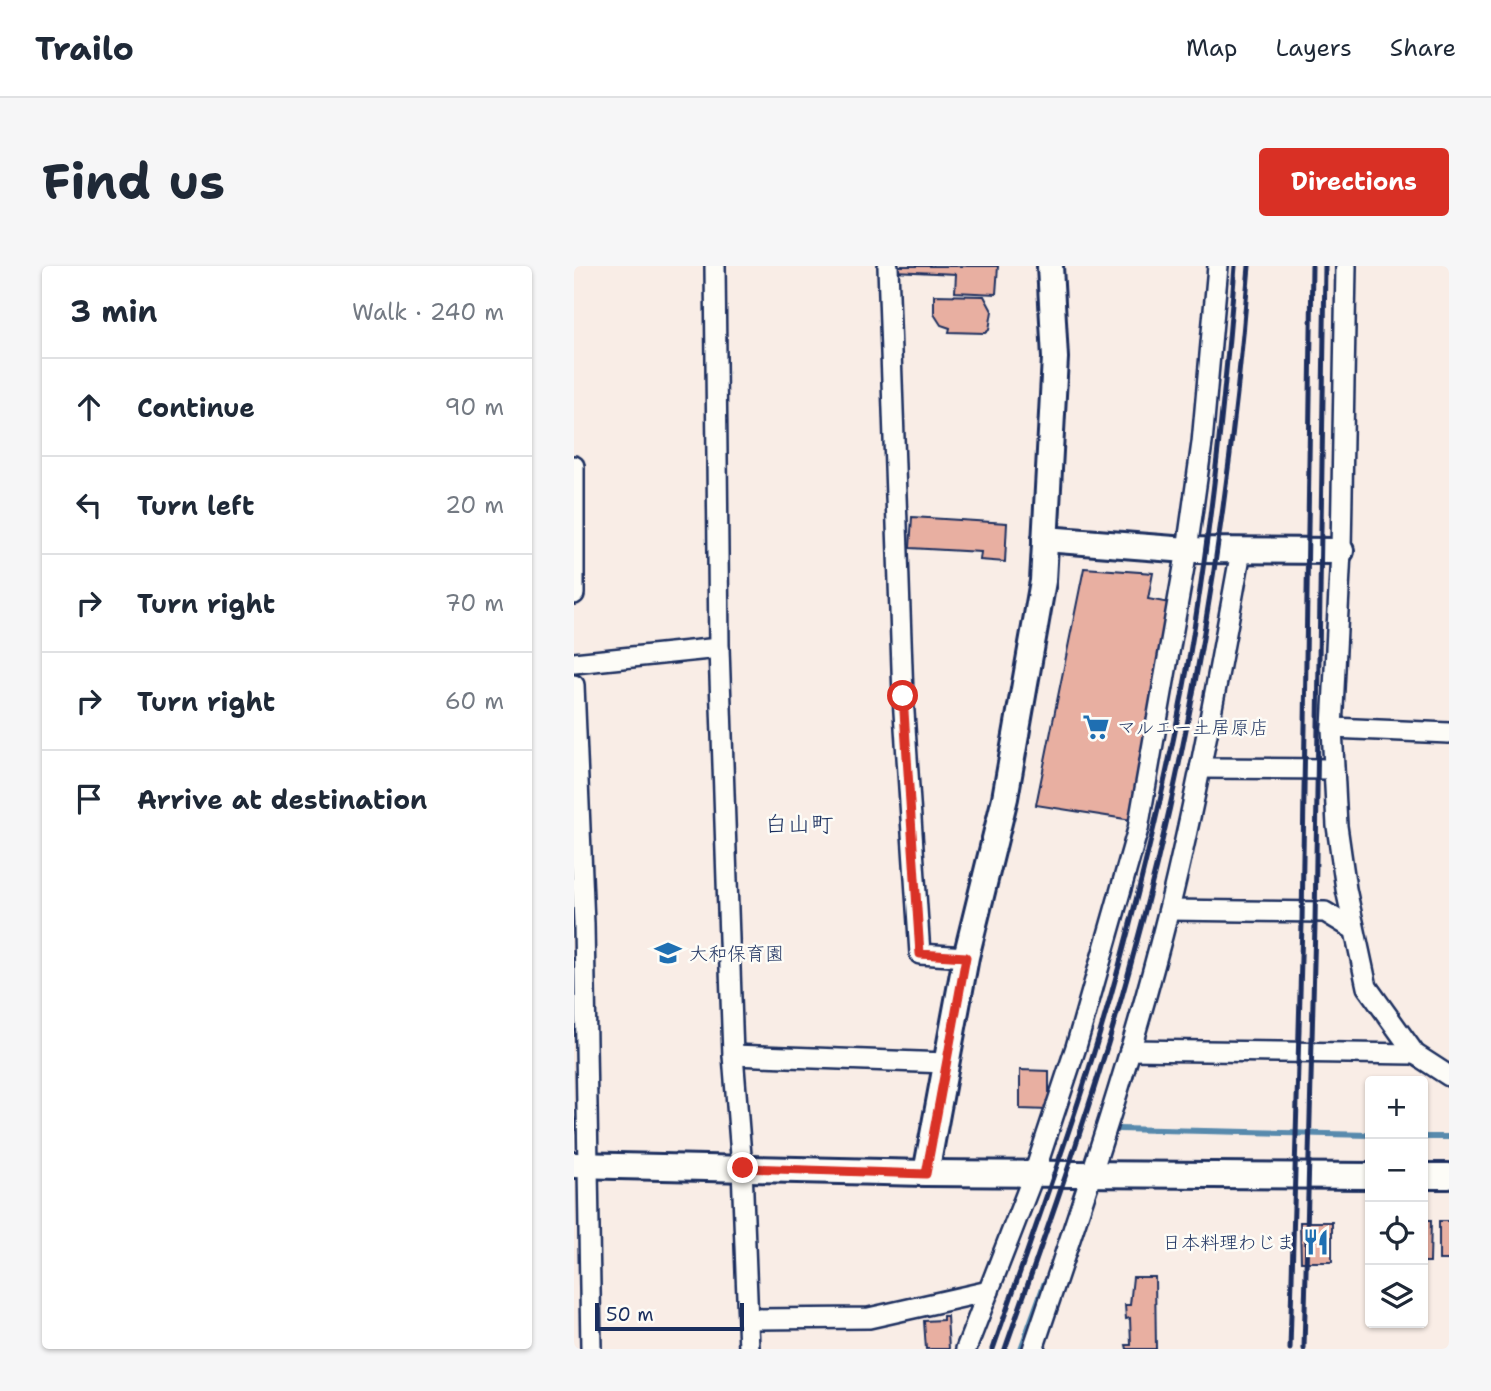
<!DOCTYPE html>
<html lang="en">
<head>
<meta charset="utf-8">
<style>
  body { margin:0; font-family:"Shantell Sans","Klee One",sans-serif; background:#f6f6f7; color:#1f2937 }
  .controls { position:absolute; right:21px; bottom:21px; display:grid; overflow:hidden; border-radius:7px; box-shadow:0 2px 5px #0004 }
  .controls button { width:63px; height:63px; display:grid; place-items:center; padding:0; border:0; border-bottom:2px solid #e0e1e3; background:#fff; color:#1f2937; font:35px sans-serif }
  .scale { position:absolute; left:21px; bottom:18px; width:149px; box-sizing:border-box; padding-left:7px; border:4px solid #1b2f5e; border-top:0; font-size:19px; line-height:24px; white-space:nowrap; color:#1b2f5e; -webkit-text-stroke:5px #fdfcf7; paint-order:stroke }
  .stop { position:absolute; width:21px; height:21px; margin:-16px; border:5px solid #d93025; border-radius:50%; background:#fff }
  .stop.end { background:#d93025; border-color:#fff; box-shadow:0 2px 7px #0008 }
  .list { margin:0; padding:0; list-style:none }
  h2 { display:flex; justify-content:space-between; align-items:center; height:91px; margin:0; padding:0 28px; font-size:30px }
  h2 small { font-size:23px; font-weight:400; color:#747a83 }
  .list li { display:grid; grid-template-columns:46px 1fr auto; gap:21px; align-items:center; box-sizing:border-box; height:98px; padding:0 28px; border-top:2px solid #e0e1e3 }
  .list b { display:block; font-size:26px; white-space:nowrap }
  .list em { font-size:23px; font-style:normal; color:#747a83 }
  .icon { flex:none; width:38px; height:38px; fill:none; stroke:currentColor; stroke-width:2; stroke-linecap:round; stroke-linejoin:round }
  .map { position:relative; flex:none; width:875px; height:1083px; overflow:hidden; border-radius:7px }
  header { display:flex; align-items:center; gap:42px; box-sizing:border-box; height:98px; padding:0 35px; background:#fff; border-bottom:2px solid #e0e1e3 }
  header strong { font-size:33px }
  nav { display:flex; gap:38px; margin-inline-start:auto; font-size:24px }
  .intro { display:flex; align-items:center; justify-content:space-between; box-sizing:border-box; height:168px; padding:0 42px }
  h1 { margin:0; font-size:49px }
  .button { padding:18px 32px; border-radius:7px; background:#d93025; color:#fff; font-size:24px; font-weight:700 }
  main { display:flex; gap:42px; padding:0 42px }
  aside { flex:1; background:#fff; border-radius:7px; box-shadow:0 2px 5px #0004 }
  .map>svg:first-child { display:block }
</style>
</head>
<body>
<header>
<strong>Trailo</strong>
<nav><a>Map</a><a>Layers</a><a>Share</a></nav>
</header>
<div class="intro"><h1>Find us</h1><a class="button">Directions</a></div>
<main>
<aside>
<h2>3 min<small>Walk · 240 m</small></h2>
<ul class="list">
<li><svg class="icon" aria-label="ahead" viewBox="0 0 24 24"><path d="M12 20V5M6 11l6-6 6 6"/></svg><div><b>Continue</b></div><em>90 m</em></li>
<li><svg class="icon" aria-label="left" viewBox="0 0 24 24"><path d="M17 20v-9H6M10 6l-5 5 5 5"/></svg><div><b>Turn left</b></div><em>20 m</em></li>
<li><svg class="icon" aria-label="right" viewBox="0 0 24 24"><path d="M7 20v-9h11M14 6l5 5-5 5"/></svg><div><b>Turn right</b></div><em>70 m</em></li>
<li><svg class="icon" aria-label="right" viewBox="0 0 24 24"><path d="M7 20v-9h11M14 6l5 5-5 5"/></svg><div><b>Turn right</b></div><em>60 m</em></li>
<li><svg class="icon" aria-label="arrive" viewBox="0 0 24 24"><path d="M6 21V4h12l-3 4 3 4H6"/></svg><div><b>Arrive at destination</b></div></li>
</ul>
</aside>
<div class="map">
<svg width="875" height="1083" viewBox="0 0 875 1083">
  <rect width="100%" height="100%" fill="#f9ede6"/>
  <filter id="ink" filterUnits="userSpaceOnUse"><feTurbulence type="fractalNoise" baseFrequency=".0143" numOctaves="2"/><feDisplacementMap in="SourceGraphic" scale="14" xChannelSelector="R" yChannelSelector="G"/><feConvolveMatrix kernelMatrix="1 2 1 2 8 2 1 2 1" color-interpolation-filters="sRGB"/></filter>
  <g filter="url(#ink)">
    <g fill="none" stroke-linecap="round" stroke-linejoin="round">
      <g stroke="#588aad" stroke-width="6">
        <polyline points="544,863 796,869"/>
        <polyline points="849,871 875,871"/>
        <polyline points="447,1083 471,1016"/>
      </g>
    </g>
    <g fill="#e8afa1" stroke="#1b2f5e" stroke-width="2">
      <polygon points="320,0 424,0 422,28 381,26 382,8 320,5"/>
      <polygon points="360,29 410,30 418,45 415,64 411,67 375,66 376,62 367,59 360,48"/>
      <polygon points="338,251 433,257 431,296 406,294 407,286 336,282"/>
      <polygon points="510,302 579,307 574,333 601,338 558,554 462,539"/>
      <polygon points="446,804 475,805 475,844 446,843"/>
      <polygon points="849,954 857,954 856,996 849,996"/>
      <rect x="865" y="955" width="10" height="39"/>
      <polygon points="726,956 758,956 758,996 727,996"/>
      <polygon points="559,1011 581,1011 582,1083 553,1083 552,1079 557,1079 556,1052 552,1053 551,1039 556,1039"/>
      <polygon points="369,1050 373,1050 375,1083 352,1083 350,1055 369,1054"/>
    </g>
    <g fill="none" stroke-linecap="round" stroke-linejoin="round">
      <g stroke="#1b2f5e" stroke-width="24">
        <g id="minor">
          <polyline points="141,0 145,382 159,789 168,902 175,1083"/>
          <polyline points="314,0 329,431 346,688 392,691"/>
          <polyline points="772,0 767,285 758,462 763,560 772,623 793,721 841,788 875,810"/>
          <polyline points="0,200 0,328"/>
          <polyline points="0,397 145,382"/>
          <polyline points="0,419 10,658 17,1083"/>
          <polyline points="758,462 875,467"/>
          <polyline points="626,502 760,503"/>
          <polyline points="595,644 751,646 779,663"/>
          <polyline points="556,784 841,788"/>
          <polyline points="159,789 372,797"/>
          <polyline points="174,1053 295,1052 415,1025"/>
          <polyline points="392,1083 460,908 502,781 564,563 613,284 628,177 644,0"/>
          <path d="M459,1083C508,938 558,792 595,643C624,525 645,405 667,285"/>
        </g>
      </g>
      <g stroke="#1b2f5e" stroke-width="30">
        <g id="tertiary">
          <polyline points="471,273 613,284 767,285"/>
          <polyline points="0,899 352,907 796,910"/>
          <polyline points="352,907 392,691 431,532 469,315 481,92 476,0"/>
          <polyline points="849,910 875,910"/>
        </g>
      </g>
      <use href="#minor" stroke="#fdfcf7" stroke-width="19"/>
      <use href="#tertiary" stroke="#fdfcf7" stroke-width="24"/>
      <g stroke="#1b2f5e" stroke-width="5">
        <path d="M419,1083C463,956 510,830 545,700C575,587 604,467 622,350C640,234 652,117 661,0"/>
        <path d="M431,1083C475,958 520,833 555,705C619,475 656,238 675,0"/>
        <polyline points="716,1083 728,657 738,0"/>
        <polyline points="730,1083 741,658 751,0"/>
      </g>
    </g>
  </g>
  <g fill="none" stroke-linecap="round" stroke-linejoin="round" filter="url(#ink)">
    <polyline stroke="#d93025" stroke-width="9" points="169,902 352,908 392,691 346,688 329,430"/>
  </g>
  <defs>
    <g id="supermarket-bare" transform="scale(2.1)"><path d="M-6-5.5h2.5l.6 2H6L4.5 2H-2.5L-4.4-4H-6ZM-1.5 3.2a1.3 1.3 0 1 0 .1 0ZM3 3.2a1.3 1.3 0 1 0 .1 0Z" fill="#1f6fb2" stroke="#fdfcf7" stroke-width="2.5" paint-order="stroke"/></g>
    <g id="school-bare" transform="scale(2.1)"><path d="M0-5L7-2L0 1L-7-2ZM-4 1L0 2.5L4 1V4Q0 6-4 4Z" fill="#1f6fb2" stroke="#fdfcf7" stroke-width="2.5" paint-order="stroke"/></g>
    <g id="restaurant-bare" transform="scale(2.1)"><path d="M-5-6h1v4h1v-4h1v4h1v-4h1v5L-1.5 .5V6h-2V.5L-5-1ZM5-6V6H3V1.5H1.5Q1.5-4 5-6Z" fill="#1f6fb2" stroke="#fdfcf7" stroke-width="2.5" paint-order="stroke"/></g>
  </defs>
  <g fill-rule="evenodd">
    <use href="#supermarket-bare" x="522" y="461"/>
    <use href="#school-bare" x="94" y="687"/>
    <use href="#restaurant-bare" x="742" y="976"/>
  </g>
  <g text-anchor="middle" stroke-width="5" stroke-linejoin="round" paint-order="stroke">
    <g font-size="19" fill="#1b2f5e" stroke="#fdfcf7" text-anchor="start">
      <text x="543" y="468">マルエー土居原店</text>
      <text x="115" y="694">大和保育園</text>
      <text x="721" y="983" text-anchor="end">日本料理わじま</text>
    </g>
    <g font-size="23" fill="#1b2f5e" stroke="#fdfcf7">
      <text x="225" y="566">白山町</text>
    </g>
  </g>
</svg>
<div class="controls">
<button>+</button>
<button>−</button>
<button><svg class="icon" aria-label="locate" viewBox="0 0 24 24"><circle cx="12" cy="12" r="6"/><path d="M12 2v4M12 18v4M2 12h4M18 12h4"/></svg></button>
<button><svg class="icon" aria-label="layers" viewBox="0 0 24 24"><path d="M12 4l9 5-9 5-9-5zM3 14l9 5 9-5"/></svg></button>
</div>
<div class="scale">50 m</div>
<div class="stop" style="left:329px;top:430px"></div>
<div class="stop end" style="left:169px;top:902px"></div>
</div>
</main>
</body>
</html>
